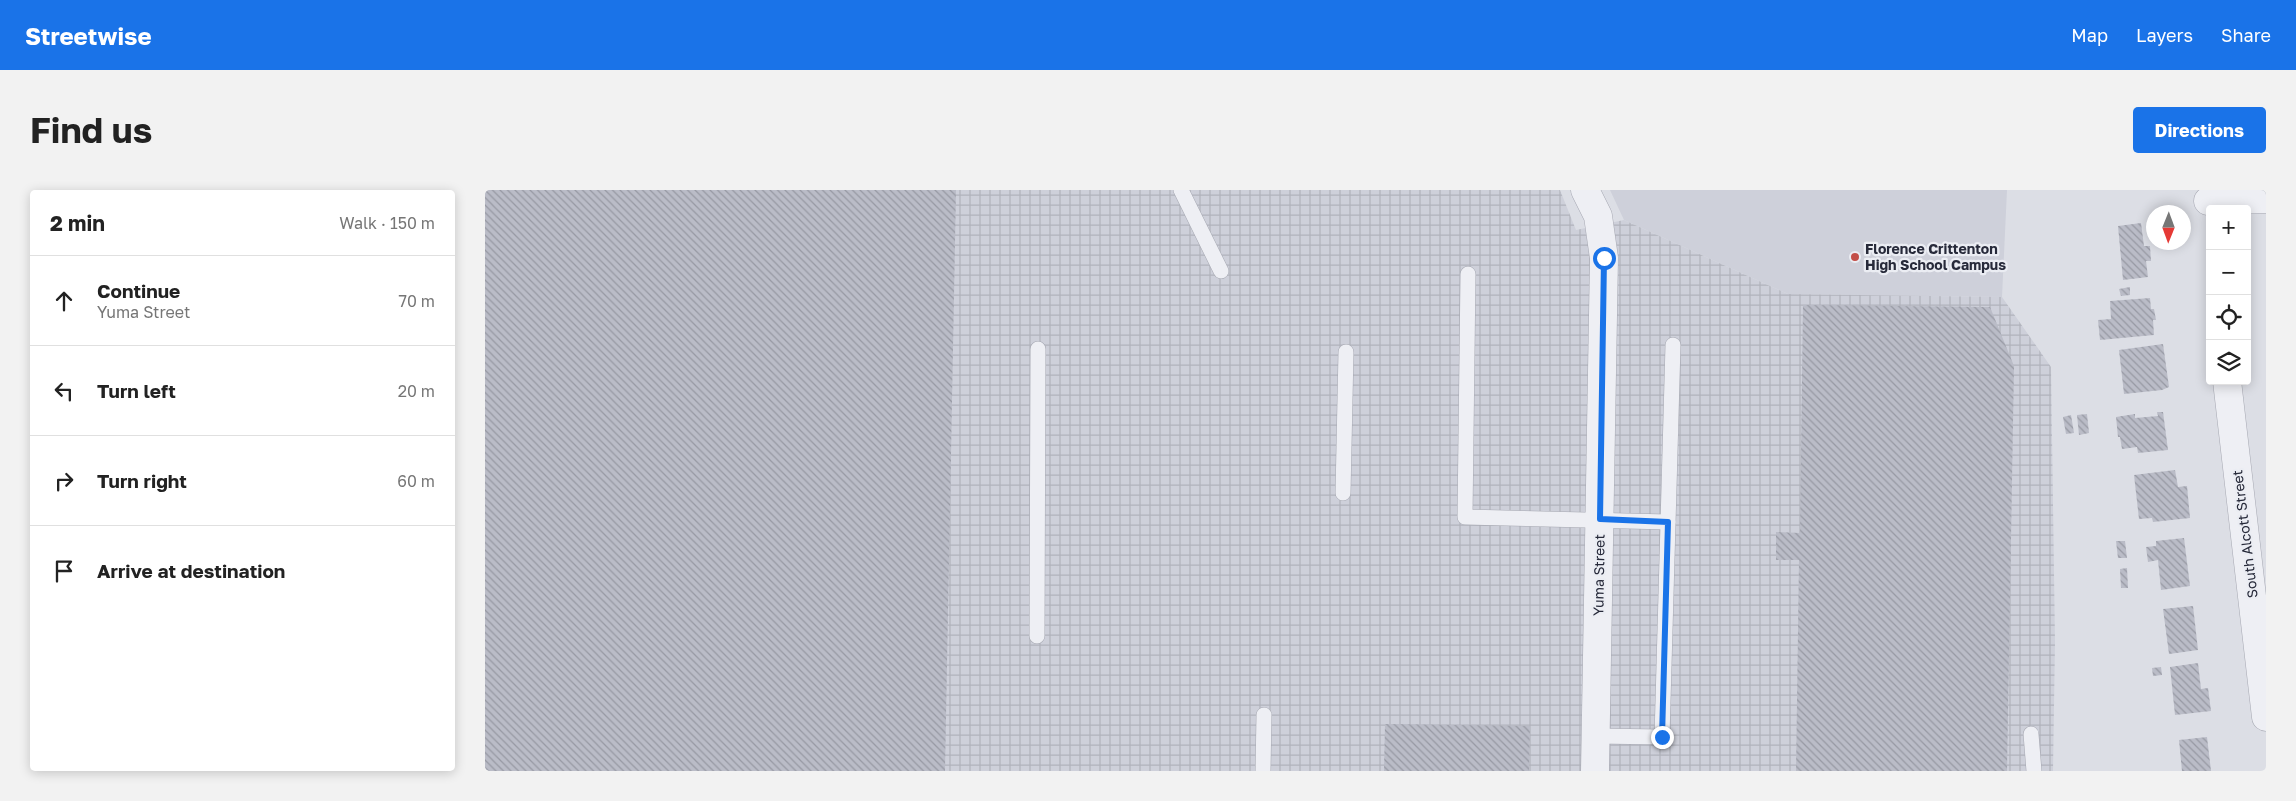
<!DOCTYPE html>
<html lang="en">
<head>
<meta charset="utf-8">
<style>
  body { margin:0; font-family:"Golos Text",sans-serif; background:#f2f2f2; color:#222 }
  .controls { position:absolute; right:15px; top:15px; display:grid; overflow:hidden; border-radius:5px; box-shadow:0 2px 12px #0003 }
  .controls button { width:45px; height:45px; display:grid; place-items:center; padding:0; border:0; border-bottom:1px solid #e0e0e0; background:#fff; color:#222; font:25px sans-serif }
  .compass { position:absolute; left:1661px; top:15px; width:45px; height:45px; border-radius:50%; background:#fff; box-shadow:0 2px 12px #0003; rotate:181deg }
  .stop { position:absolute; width:15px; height:15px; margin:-11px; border:4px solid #1a73e8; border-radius:50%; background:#fff }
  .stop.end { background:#1a73e8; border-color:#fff; box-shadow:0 1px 5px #0008 }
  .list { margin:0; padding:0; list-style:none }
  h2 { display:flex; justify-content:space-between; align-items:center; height:65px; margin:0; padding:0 20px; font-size:21px }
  h2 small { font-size:16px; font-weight:400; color:#767676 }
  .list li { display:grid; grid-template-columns:32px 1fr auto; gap:15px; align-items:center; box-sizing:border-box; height:90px; padding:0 20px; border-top:1px solid #e0e0e0 }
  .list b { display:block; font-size:19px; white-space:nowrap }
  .list p { margin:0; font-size:16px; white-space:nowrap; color:#767676 }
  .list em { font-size:16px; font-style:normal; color:#767676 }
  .icon { flex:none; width:28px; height:28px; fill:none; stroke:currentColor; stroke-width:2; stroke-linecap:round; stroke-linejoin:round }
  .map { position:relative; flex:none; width:1781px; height:581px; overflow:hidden; border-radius:5px }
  header { display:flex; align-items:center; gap:30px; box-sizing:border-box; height:70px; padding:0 25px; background:#1a73e8; color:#fff }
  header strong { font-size:24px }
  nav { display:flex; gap:28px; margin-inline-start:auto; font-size:18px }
  .intro { display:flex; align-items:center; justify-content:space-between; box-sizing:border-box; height:120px; padding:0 30px }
  h1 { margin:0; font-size:35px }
  .button { padding:12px 22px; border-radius:5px; background:#1a73e8; color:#fff; font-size:18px; font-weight:700 }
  main { display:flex; gap:30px; padding:0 30px }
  aside { flex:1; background:#fff; border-radius:5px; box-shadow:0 2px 12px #0003 }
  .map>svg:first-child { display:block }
</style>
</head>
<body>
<header>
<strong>Streetwise</strong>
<nav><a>Map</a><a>Layers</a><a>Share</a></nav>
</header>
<div class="intro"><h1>Find us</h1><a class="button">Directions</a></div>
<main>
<aside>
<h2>2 min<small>Walk · 150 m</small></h2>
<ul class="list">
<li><svg class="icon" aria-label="ahead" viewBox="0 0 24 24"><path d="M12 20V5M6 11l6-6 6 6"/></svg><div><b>Continue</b><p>Yuma Street</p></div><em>70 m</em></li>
<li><svg class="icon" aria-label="left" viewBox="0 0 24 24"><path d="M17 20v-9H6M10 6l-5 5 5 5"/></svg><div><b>Turn left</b></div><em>20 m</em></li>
<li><svg class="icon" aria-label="right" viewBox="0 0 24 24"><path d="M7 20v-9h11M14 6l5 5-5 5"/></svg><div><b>Turn right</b></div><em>60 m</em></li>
<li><svg class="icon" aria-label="arrive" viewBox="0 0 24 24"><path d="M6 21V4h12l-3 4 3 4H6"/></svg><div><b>Arrive at destination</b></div></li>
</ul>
</aside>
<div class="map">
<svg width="1781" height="581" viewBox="0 0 1781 581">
  <defs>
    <pattern id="industrial-grid" width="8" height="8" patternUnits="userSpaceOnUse" patternTransform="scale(1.25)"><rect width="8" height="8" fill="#ced0da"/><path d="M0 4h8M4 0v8" fill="none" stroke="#b1b3bc"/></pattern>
    <pattern id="building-back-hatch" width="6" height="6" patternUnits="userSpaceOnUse" patternTransform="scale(1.25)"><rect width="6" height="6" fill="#babcc7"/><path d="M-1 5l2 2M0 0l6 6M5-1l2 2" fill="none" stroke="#9799a3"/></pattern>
  </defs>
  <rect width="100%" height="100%" fill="#dcdee5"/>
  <polygon fill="#ced0da" points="1125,0 1522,0 1517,107 1303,104 1139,30"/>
  <polygon fill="url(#industrial-grid)" points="0,0 1075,0 1091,40 1139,30 1303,104 1517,107 1566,177 1570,452 1568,581 0,581"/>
  <g fill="url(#building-back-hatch)">
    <polygon points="0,0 471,0 460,581 0,581"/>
    <polygon points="1656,33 1659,56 1665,56 1666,71 1661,71 1663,87 1638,90 1633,36"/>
    <polygon points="1645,97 1645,105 1636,106 1634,99"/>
    <polygon points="1665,108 1666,119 1669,119 1671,130 1668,130 1669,145 1615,150 1613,130 1626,129 1625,111"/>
    <polygon points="1318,115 1505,117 1529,176 1522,581 1311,581 1314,370 1291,370 1291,342 1315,343"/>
    <polygon points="1678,154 1684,197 1677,200 1639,204 1634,160"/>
    <polygon points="1672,222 1678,222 1683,260 1653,263 1652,257 1637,259 1635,247 1633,247 1631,227 1650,224 1650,228 1673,226"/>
    <polygon points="1602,224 1604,243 1594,245 1592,225"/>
    <polygon points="1586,225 1589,243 1581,244 1578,227"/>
    <polygon points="1690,280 1693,297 1702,296 1705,328 1668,332 1667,328 1654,329 1649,285"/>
    <polygon points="1699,348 1705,396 1676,400 1673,370 1663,372 1661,357 1671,356 1671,351"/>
    <polygon points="1631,351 1640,351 1642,368 1633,368"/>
    <polygon points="1642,378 1643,398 1636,398 1635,379"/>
    <polygon points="1708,416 1713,460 1684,464 1678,419"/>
    <polygon points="1713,473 1716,499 1723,498 1726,521 1690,525 1685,477"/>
    <polygon points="1676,477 1677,485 1668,486 1667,478"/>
    <polygon points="900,534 1045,536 1044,581 899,581"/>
    <polygon points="1722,547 1726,581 1697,581 1694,550"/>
  </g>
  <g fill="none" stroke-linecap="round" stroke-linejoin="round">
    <g stroke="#a6a8b2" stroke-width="16">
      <g id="lane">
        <polyline points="696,0 736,81"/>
        <polyline points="983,84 980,327 1183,332"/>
        <polyline points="858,303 861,162"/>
        <polyline points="552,446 553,159"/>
        <polyline points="1546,544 1549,581"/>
        <polyline points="1111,546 1177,547 1188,155"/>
        <polyline points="778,581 779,525"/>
      </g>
    </g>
    <g stroke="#a6a8b2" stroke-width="29">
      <g id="street">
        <polyline points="1100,0 1113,26 1119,68 1110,581"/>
        <polyline points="1723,11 1781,9"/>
        <polyline points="1742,191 1781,527"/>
      </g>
    </g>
    <use href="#lane" stroke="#eeeff4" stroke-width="15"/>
    <use href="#street" stroke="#eeeff4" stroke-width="28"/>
  </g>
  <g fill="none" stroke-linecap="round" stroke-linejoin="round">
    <polyline stroke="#1a73e8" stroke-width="6" points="1119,68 1115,329 1183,332 1177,547"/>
  </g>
  <circle fill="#c34e48" stroke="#ebedf3" stroke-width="2" cx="1370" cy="67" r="5"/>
  <g text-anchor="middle" stroke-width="4.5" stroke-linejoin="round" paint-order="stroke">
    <g font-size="14" font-weight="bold" fill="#272a3a" stroke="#ebedf3" text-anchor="start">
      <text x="1380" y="64">Florence Crittenton<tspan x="1380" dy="16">High School Campus</tspan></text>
    </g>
    <g font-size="14" fill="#272a3a" stroke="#ebedf3">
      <text transform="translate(1760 344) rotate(-97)" y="5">South Alcott Street</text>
      <text transform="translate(1114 385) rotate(-89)" y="5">Yuma Street</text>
    </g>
  </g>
</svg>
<div class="controls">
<button>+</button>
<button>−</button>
<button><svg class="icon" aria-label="locate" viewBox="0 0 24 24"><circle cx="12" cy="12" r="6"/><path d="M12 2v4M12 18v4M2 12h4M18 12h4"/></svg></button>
<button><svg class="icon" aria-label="layers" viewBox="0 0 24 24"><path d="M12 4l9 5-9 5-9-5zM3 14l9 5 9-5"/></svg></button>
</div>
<svg class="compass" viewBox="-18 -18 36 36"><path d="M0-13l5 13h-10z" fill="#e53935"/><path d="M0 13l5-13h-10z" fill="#767676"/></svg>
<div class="stop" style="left:1119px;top:68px"></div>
<div class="stop end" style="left:1177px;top:547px"></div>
</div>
</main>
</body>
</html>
